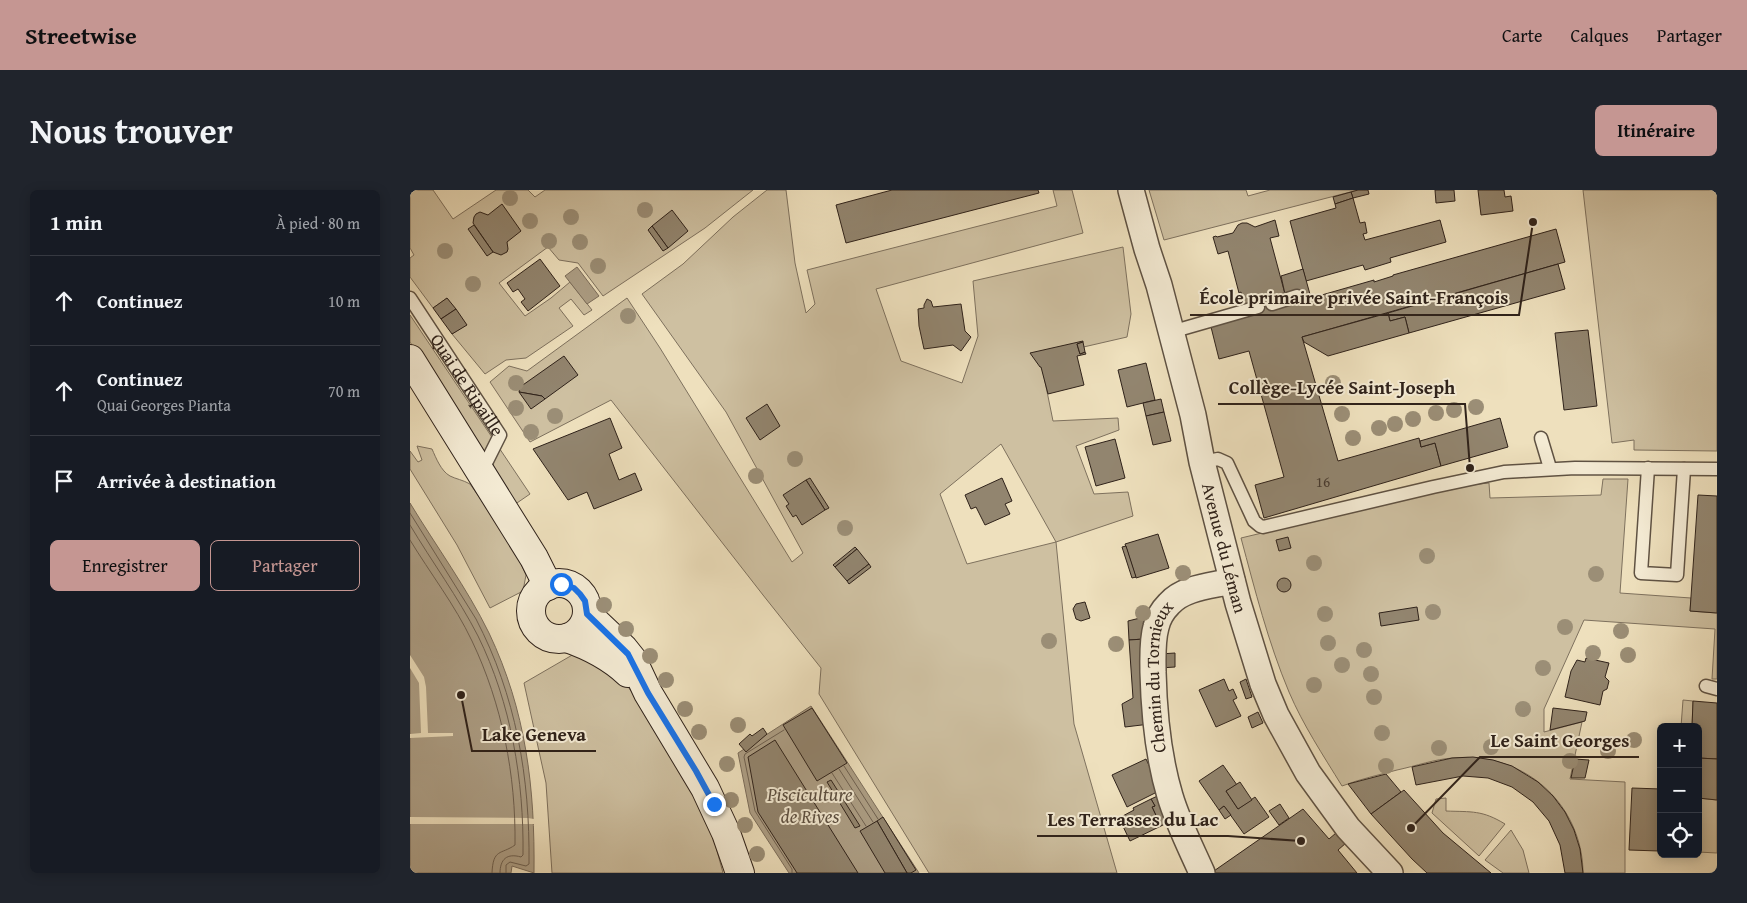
<!DOCTYPE html>
<html lang="fr">
<head>
<meta charset="utf-8">
<style>
  body { margin:0; font-family:"Gentium Book Plus",serif; background:#20242c; color:#f1f3f6 }
  .controls { position:absolute; right:15px; bottom:15px; display:grid; overflow:hidden; border-radius:8px; box-shadow:0 2px 12px #0003 }
  .controls button { width:45px; height:45px; display:grid; place-items:center; padding:0; border:0; border-bottom:1px solid #363941; background:#171b24; color:#f1f3f6; font:25px sans-serif }
  .stop { position:absolute; width:15px; height:15px; margin:-11px; border:4px solid #1a73e8; border-radius:50%; background:#fff }
  .stop.end { background:#1a73e8; border-color:#fff; box-shadow:0 1px 5px #0008 }
  .list { margin:0; padding:0; list-style:none }
  h2 { display:flex; justify-content:space-between; align-items:center; height:65px; margin:0; padding:0 20px; font-size:21px }
  h2 small { font-size:16px; font-weight:400; color:#9ea1a6 }
  .list li { display:grid; grid-template-columns:32px 1fr auto; gap:15px; align-items:center; box-sizing:border-box; height:90px; padding:0 20px; border-top:1px solid #363941 }
  .list b { display:block; font-size:19px; white-space:nowrap }
  .list p { margin:0; font-size:16px; white-space:nowrap; color:#9ea1a6 }
  .list em { font-size:16px; font-style:normal; color:#9ea1a6 }
  .actions { display:flex; gap:10px; padding:15px 20px }
  .actions a { flex:1; padding:11px 0; border:1px solid #c59692; border-radius:8px; text-align:center; font-size:18px; color:#c59692 }
  .actions .main { background:#c59692; color:#111 }
  .icon { flex:none; width:28px; height:28px; fill:none; stroke:currentColor; stroke-width:2; stroke-linecap:round; stroke-linejoin:round }
  .map { position:relative; flex:none; width:1307px; height:683px; overflow:hidden; border-radius:8px }
  header { display:flex; align-items:center; gap:30px; box-sizing:border-box; height:70px; padding:0 25px; background:#c59692; color:#111 }
  header strong { font-size:24px }
  nav { display:flex; gap:28px; margin-inline-start:auto; font-size:18px }
  .intro { display:flex; align-items:center; justify-content:space-between; box-sizing:border-box; height:120px; padding:0 30px }
  h1 { margin:0; font-size:35px }
  .button { padding:12px 22px; border-radius:8px; background:#c59692; color:#111; font-size:18px; font-weight:700 }
  main { display:flex; gap:30px; padding:0 30px }
  aside { flex:1; background:#171b24; border-radius:8px; box-shadow:0 2px 12px #0003 }
  .map>svg:first-child { display:block }
</style>
</head>
<body>
<header>
<strong>Streetwise</strong>
<nav><a>Carte</a><a>Calques</a><a>Partager</a></nav>
</header>
<div class="intro"><h1>Nous trouver</h1><a class="button">Itinéraire</a></div>
<main>
<aside>
<h2>1 min<small>À pied · 80 m</small></h2>
<ul class="list">
<li><svg class="icon" aria-label="ahead" viewBox="0 0 24 24"><path d="M12 20V5M6 11l6-6 6 6"/></svg><div><b>Continuez</b></div><em>10 m</em></li>
<li><svg class="icon" aria-label="ahead" viewBox="0 0 24 24"><path d="M12 20V5M6 11l6-6 6 6"/></svg><div><b>Continuez</b><p>Quai Georges Pianta</p></div><em>70 m</em></li>
<li><svg class="icon" aria-label="arrive" viewBox="0 0 24 24"><path d="M6 21V4h12l-3 4 3 4H6"/></svg><div><b>Arrivée à destination</b></div></li>
</ul>
<div class="actions"><a class="main">Enregistrer</a><a>Partager</a></div>
</aside>
<div class="map">
<svg width="1307" height="683" viewBox="0 0 1307 683">
  <rect width="100%" height="100%" fill="#eee0bd"/>
  <filter id="stains"><feTurbulence type="fractalNoise" baseFrequency=".004" numOctaves="4"/><feColorMatrix values="0 0 0 0 .2 0 0 0 0 .09 0 0 0 0 .02 0 0 0 .5 -.17"/></filter>
  <radialGradient id="worn" r=".72"><stop offset=".6" stop-color="#630" stop-opacity="0"/><stop offset="1" stop-color="#630" stop-opacity=".3"/></radialGradient>
  <g fill="#cec0a1" stroke="#7e715e" fill-rule="evenodd">
    <polygon points="0,0 23,0 43,29 86,0 118,0 125,7 135,0 343,0 295,38 193,106 168,73 149,70 138,57 89,93 115,126 141,108 160,92 182,120 174,125 161,109 149,118 163,136 116,168 96,170 75,184 42,144 56,135 37,108 23,118 0,87 0,68 4,65 0,58"/>
    <path d="M357,0H376L385,73L396,123L405,114L397,80L647,16L643,0H662L673,43L466,99L491,171L552,193L568,146L563,91L713,57L721,124L717,147L630,167L643,231L708,228L709,240L666,256L684,304L718,302L723,326L646,352L664,534L707,683H519L409,504L411,478L353,405L201,210L120,252L80,192L99,176L117,181L217,108L250,158L382,372L393,363L316,222L232,104L273,74L323,27ZM591,254L646,352L557,374L530,304Z"/>
    <polygon points="739,0 836,0 838,6 860,0 948,0 754,50"/>
    <polygon points="1173,0 1307,0 1307,261 1224,260 1224,250 1202,253"/>
    <polygon points="0,125 120,304 104,315 0,152"/>
    <path d="M7,256L22,259C26,268 31,281 40,286C46,289 53,290 60,294L102,354L116,385L113,401L80,418L47,355L0,279V261L8,272L12,270Z"/>
    <path d="M1193,289H1218L1210,403L1281,408L1280,421L1307,423V489H1302L1305,439L1174,430L1134,519V542L1172,532L1160,589L1215,592V683H1173C1173,656 1163,629 1146,609C1121,579 1082,564 1043,568C1025,569 1006,576 987,580C969,585 950,589 932,596C913,565 893,535 879,502C858,452 845,400 831,348L1049,296L1079,293L1080,308L1191,305Z"/>
    <polygon points="164,464 207,482 233,517 300,635 313,683 142,683 136,593 114,493"/>
    <polygon points="1273,510 1283,511 1282,537 1271,537"/>
    <path d="M1036,608V621C1062,622 1072,620 1095,634L1069,666L1022,623L1026,609Z"/>
    <polygon points="1288,608 1307,610 1307,663 1288,662"/>
    <polygon points="1101,640 1113,660 1119,683 1093,683 1075,670"/>
  </g>
  <g fill="#ad9f86" stroke="#7b6d5b">
    <polygon points="167,77 189,106 177,114 155,86"/>
    <path d="M0,313C26,356 57,398 79,443C116,521 125,597 124,683L102,676L101,683H0Z"/>
    <polygon points="401,516 509,683 379,683 340,623 328,563"/>
  </g>
  <g fill="#eee0bd">
    <polygon points="0,465 14,487 16,497 18,543 43,543 43,546 0,548 0,544 11,543 9,493 0,478"/>
    <polygon points="0,627 118,628 124,629 124,634 0,634"/>
  </g>
  <g fill="none" stroke-linecap="round" stroke-linejoin="round">
    <g stroke="#6e6050" stroke-width="1">
      <path d="M0,323L66,429C106,506 120,587 119,674L116,676L100,672L96,675V683"/>
      <path d="M0,335C22,372 48,407 68,446C101,513 114,590 113,665L111,667C97,663 90,669 90,683"/>
      <path d="M0,350C20,383 45,415 62,451C92,514 106,585 105,655C91,665 83,658 82,683"/>
      <polyline points="374,540 335,564 334,567 345,621 382,679 382,683"/>
      <polyline points="434,576 468,629"/>
      <polyline points="429,579 463,632"/>
      <polyline points="422,583 456,636"/>
    </g>
  </g>
  <g fill="#92856f" stroke="#2f221a">
    <polygon points="482,0 628,0 629,3 436,53 426,15"/>
    <polygon points="948,0 958,0 959,4 943,8 941,2"/>
    <polygon points="1025,0 1044,0 1045,11 1026,13"/>
    <polygon points="1068,0 1094,0 1095,7 1101,6 1103,21 1071,25"/>
    <polygon points="941,2 943,8 925,14 923,7"/>
    <polygon points="943,8 950,33 955,32 957,43 953,44 955,50 1030,30 1036,52 980,68 981,72 955,80 953,75 896,91 880,31 926,18 925,14"/>
    <polygon points="92,14 111,41 97,52 98,59 97,62 91,65 83,62 63,33 64,27 66,24 70,22 78,25"/>
    <polygon points="262,20 278,41 258,58 242,36"/>
    <polygon points="865,30 869,46 860,48 875,104 834,115 831,102 829,103 818,61 808,64 803,47 806,46 807,47 823,43 828,35 832,33 837,33 845,37"/>
    <polygon points="64,35 83,62 77,66 58,39"/>
    <polygon points="242,36 258,58 253,61 238,40"/>
    <polygon points="1146,39 1155,72 892,147 928,271 1009,248 1011,257 1025,253 1031,276 854,328 845,295 874,287 839,161 809,169 801,137 847,112 860,108 863,119 964,90 964,92 983,86 983,85"/>
    <polygon points="130,69 150,96 118,121 111,112 115,109 108,99 103,102 97,93"/>
    <polygon points="1148,74 1155,99 999,143 995,127 980,131 978,123"/>
    <polygon points="893,79 901,108 890,111 887,101 875,104 871,86"/>
    <polygon points="37,108 46,119 31,129 23,118"/>
    <polygon points="517,109 521,111 523,117 551,114 555,141 561,147 551,161 543,155 514,159 509,136 508,119 514,118 514,115"/>
    <polygon points="46,119 57,135 42,144 31,129"/>
    <polygon points="978,123 980,131 995,127 999,143 918,166 894,152 892,147"/>
    <polygon points="1178,140 1187,216 1154,220 1145,143"/>
    <polygon points="673,151 673,152 667,154 670,164 675,162 676,164 667,166 674,195 638,204 631,177 630,177 620,163"/>
    <polygon points="673,152 675,162 670,164 667,154"/>
    <polygon points="154,166 168,185 135,209 132,206 109,202 110,197"/>
    <polygon points="736,173 745,210 717,217 708,180"/>
    <polygon points="109,202 132,206 135,209 121,219"/>
    <polygon points="751,209 754,222 736,226 733,213"/>
    <polygon points="357,214 370,236 350,250 336,228"/>
    <polygon points="754,222 761,251 743,255 736,226"/>
    <polygon points="200,228 212,258 199,264 209,290 225,283 232,300 184,319 177,302 158,310 123,259"/>
    <polygon points="1090,228 1098,257 1031,276 1025,253 1011,257 1010,251"/>
    <polygon points="705,249 715,288 686,296 675,257"/>
    <polygon points="400,288 419,318 415,320 396,290"/>
    <polygon points="592,288 602,311 595,314 600,324 575,335 566,317 561,319 555,305"/>
    <polygon points="396,290 415,320 392,335 386,325 383,327 376,316 379,314 373,305"/>
    <polygon points="1288,305 1307,306 1307,423 1280,421"/>
    <polygon points="748,344 759,378 726,388 715,354"/>
    <polygon points="878,347 881,358 869,361 866,350"/>
    <polygon points="716,356 726,387 722,388 712,357"/>
    <polygon points="445,357 447,359 425,377 423,375"/>
    <polygon points="447,359 459,374 437,391 425,377"/>
    <polygon points="459,374 461,377 439,394 437,391"/>
    <circle cx="874" cy="395" r="7"/>
    <polygon points="675,412 680,428 671,431 666,429 663,419 666,414"/>
    <polygon points="1007,417 1009,430 971,436 969,423"/>
    <polygon points="734,427 734,449 719,450 718,431"/>
    <polygon points="734,449 740,534 715,537 712,514 723,508 719,450"/>
    <polygon points="765,463 765,477 750,478 750,464"/>
    <polygon points="1176,468 1199,473 1195,487 1199,491 1197,499 1193,501 1190,515 1155,507 1161,481 1167,470 1175,472"/>
    <polygon points="814,489 819,501 823,499 827,508 823,510 831,526 806,537 789,500"/>
    <polygon points="836,489 842,507 836,509 830,492"/>
    <polygon points="1283,511 1307,513 1307,569 1288,568 1288,537 1282,537"/>
    <polygon points="402,518 437,573 407,591 373,535"/>
    <polygon points="1143,518 1177,522 1175,531 1140,540"/>
    <polygon points="848,522 853,533 842,538 838,527"/>
    <polygon points="353,538 357,544 336,562 329,554 340,544 342,546"/>
    <polygon points="365,550 448,683 387,683 348,622 338,567"/>
    <polygon points="1063,567 1083,570 1102,576 1128,592 1143,606 1155,622 1164,640 1170,659 1173,683 1155,683 1150,655 1139,631 1123,612 1102,597 1078,588 1053,586 1006,595 1002,577 1042,568"/>
    <polygon points="1288,568 1307,569 1307,610 1288,608"/>
    <polygon points="736,569 751,600 717,617 702,585"/>
    <polygon points="1165,569 1179,570 1175,588 1161,588"/>
    <polygon points="813,575 827,595 816,601 828,619 845,607 859,627 834,644 814,616 809,620 789,591"/>
    <polygon points="976,584 991,602 961,624 938,594"/>
    <polygon points="421,590 450,636 445,638 417,592"/>
    <polygon points="830,592 842,610 828,619 816,601"/>
    <polygon points="1222,598 1251,599 1249,661 1219,660"/>
    <polygon points="994,600 1033,643 1081,683 1017,683 1002,669 961,624"/>
    <polygon points="752,604 761,631 751,636 742,617 745,616 741,609"/>
    <polygon points="741,609 745,616 742,617 751,636 720,651 709,628 724,620 723,618"/>
    <polygon points="870,614 879,628 869,635 859,621"/>
    <polygon points="814,616 821,625 815,629 809,620"/>
    <polygon points="893,619 919,649 926,643 936,653 928,660 947,683 801,683"/>
    <polygon points="473,627 506,680 501,683 497,683 467,631"/>
    <polygon points="467,631 497,683 475,683 450,641"/>
  </g>
  <g fill="none" stroke-linecap="round" stroke-linejoin="round">
    <g stroke="#5f5243" stroke-width="15">
      <g id="lane">
        <path id="s1" d="M0,108L90,245L71,283"/>
        <polyline points="862,114 887,106"/>
        <polyline points="761,142 848,117"/>
        <polyline points="1131,248 1140,278"/>
        <polyline points="792,272 808,269 817,273 844,331 850,336 853,337 1023,297 1094,282 1165,278 1307,279"/>
        <polyline points="1238,278 1231,383 1267,385 1274,279"/>
        <polyline points="1296,496 1307,499"/>
      </g>
    </g>
    <g stroke="#5f5243" stroke-width="28">
      <g id="street">
        <path id="s2" d="M721,0L737,59L749,95L783,225L792,272L828,413L853,494L866,525L898,583L938,638L980,683"/>
        <path id="s3" d="M792,683C781,658 768,633 760,606C748,566 744,523 743,482C743,467 742,451 746,437C748,428 753,420 759,414C774,397 802,396 822,391"/>
      </g>
    </g>
    <g stroke="#2f221a" stroke-width="30">
      <g id="secondary">
        <polyline points="0,169 124,368 138,396"/>
        <circle cx="149" cy="421" r="28"/>
        <polyline points="177,424 214,459 222,469 238,503 295,598 316,643 330,683"/>
        <path d="M157,448C180,456 200,466 218,483"/>
      </g>
    </g>
    <use href="#lane" stroke="#f4ebd4" stroke-width="12"/>
    <use href="#street" stroke="#f4ebd4" stroke-width="25"/>
    <use href="#secondary" stroke="#f4ebd4" stroke-width="28"/>
  </g>
  <g fill="#9b8e76">
    <circle cx="100" cy="8" r="8"/>
    <circle cx="235" cy="20" r="8"/>
    <circle cx="161" cy="27" r="8"/>
    <circle cx="120" cy="31" r="8"/>
    <circle cx="139" cy="51" r="8"/>
    <circle cx="170" cy="52" r="8"/>
    <circle cx="35" cy="61" r="8"/>
    <circle cx="188" cy="76" r="8"/>
    <circle cx="63" cy="94" r="8"/>
    <circle cx="218" cy="126" r="8"/>
    <circle cx="106" cy="193" r="8"/>
    <circle cx="923" cy="193" r="8"/>
    <circle cx="1066" cy="217" r="8"/>
    <circle cx="106" cy="218" r="8"/>
    <circle cx="1044" cy="220" r="8"/>
    <circle cx="1026" cy="223" r="8"/>
    <circle cx="932" cy="224" r="8"/>
    <circle cx="145" cy="226" r="8"/>
    <circle cx="1003" cy="229" r="8"/>
    <circle cx="985" cy="234" r="8"/>
    <circle cx="969" cy="238" r="8"/>
    <circle cx="121" cy="242" r="8"/>
    <circle cx="943" cy="248" r="8"/>
    <circle cx="385" cy="269" r="8"/>
    <circle cx="346" cy="286" r="8"/>
    <circle cx="435" cy="338" r="8"/>
    <circle cx="1017" cy="366" r="8"/>
    <circle cx="904" cy="373" r="8"/>
    <circle cx="773" cy="383" r="8"/>
    <circle cx="1186" cy="384" r="8"/>
    <circle cx="194" cy="415" r="8"/>
    <circle cx="1023" cy="422" r="8"/>
    <circle cx="733" cy="423" r="8"/>
    <circle cx="915" cy="424" r="8"/>
    <circle cx="1155" cy="437" r="8"/>
    <circle cx="216" cy="439" r="8"/>
    <circle cx="1211" cy="441" r="8"/>
    <circle cx="639" cy="451" r="8"/>
    <circle cx="918" cy="453" r="8"/>
    <circle cx="706" cy="454" r="8"/>
    <circle cx="954" cy="460" r="8"/>
    <circle cx="1183" cy="463" r="8"/>
    <circle cx="1218" cy="465" r="8"/>
    <circle cx="240" cy="466" r="8"/>
    <circle cx="932" cy="475" r="8"/>
    <circle cx="1133" cy="478" r="8"/>
    <circle cx="961" cy="484" r="8"/>
    <circle cx="256" cy="490" r="8"/>
    <circle cx="904" cy="495" r="8"/>
    <circle cx="964" cy="507" r="8"/>
    <circle cx="275" cy="519" r="8"/>
    <circle cx="1113" cy="519" r="8"/>
    <circle cx="328" cy="535" r="8"/>
    <circle cx="289" cy="542" r="8"/>
    <circle cx="972" cy="543" r="8"/>
    <circle cx="1224" cy="550" r="8"/>
    <circle cx="1081" cy="557" r="8"/>
    <circle cx="1029" cy="558" r="8"/>
    <circle cx="1198" cy="561" r="8"/>
    <circle cx="1160" cy="571" r="8"/>
    <circle cx="317" cy="574" r="8"/>
    <circle cx="976" cy="576" r="8"/>
    <circle cx="321" cy="610" r="8"/>
    <circle cx="335" cy="635" r="8"/>
    <circle cx="347" cy="664" r="8"/>
  </g>
  <g fill="none" stroke-linecap="round" stroke-linejoin="round">
    <polyline stroke="#1a73e8" stroke-width="6" points="151,394 164,398 170,404 175,411 177,424 218,464 238,503 286,581 304,614"/>
  </g>
  <g text-anchor="middle" stroke-width="4" stroke-linejoin="round" paint-order="stroke">
    <g font-size="15" fill="#483b2f">
      <text x="913" y="297">16</text>
    </g>
    <g font-size="18" fill="#2f221a" stroke="#f4ebd4">
      <text dy="6" stroke="none"><textPath href="#s1" startOffset="104">Quai de Ripaille</textPath></text>
      <text dy="6" stroke="none"><textPath href="#s2" startOffset="370">Avenue du Léman</textPath></text>
      <text dy="6" stroke="none"><textPath href="#s3" startOffset="205">Chemin du Tornieux</textPath></text>
    </g>
    <g font-size="19" font-style="italic" fill="#5b4e40" stroke="#f4ebd4">
      <text x="400" y="611">Pisciculture<tspan x="400" dy="22">de Rives</tspan></text>
    </g>
  </g>
  <path fill="none" stroke="#2f221a" stroke-width="2" d="M1123 32L1109 125H780M1060 278L1055 214H808M51 505L62 561H186M1001 638L1070 567H1229M891 651L818 646H627"/>
  <g fill="#2f221a" stroke="#f4ebd4" stroke-width="2">
    <circle cx="1123" cy="32" r="5"/>
    <circle cx="1060" cy="278" r="5"/>
    <circle cx="51" cy="505" r="5"/>
    <circle cx="1001" cy="638" r="5"/>
    <circle cx="891" cy="651" r="5"/>
  </g>
  <g font-size="19" text-anchor="middle" font-weight="bold" fill="#2f221a" stroke="#f4ebd4" stroke-width="4" stroke-linejoin="round" paint-order="stroke">
    <text x="944" y="114">École primaire privée Saint-François</text>
    <text x="932" y="204">Collège-Lycée Saint-Joseph</text>
    <text x="124" y="551">Lake Geneva</text>
    <text x="1150" y="557">Le Saint Georges</text>
    <text x="723" y="636">Les Terrasses du Lac</text>
  </g>
  <rect width="100%" height="100%" filter="url(#stains)"/>
  <rect width="100%" height="100%" fill="url(#worn)"/>
</svg>
<div class="controls">
<button>+</button>
<button>−</button>
<button><svg class="icon" aria-label="locate" viewBox="0 0 24 24"><circle cx="12" cy="12" r="6"/><path d="M12 2v4M12 18v4M2 12h4M18 12h4"/></svg></button>
</div>
<div class="stop" style="left:151px;top:394px"></div>
<div class="stop end" style="left:304px;top:614px"></div>
</div>
</main>
</body>
</html>
